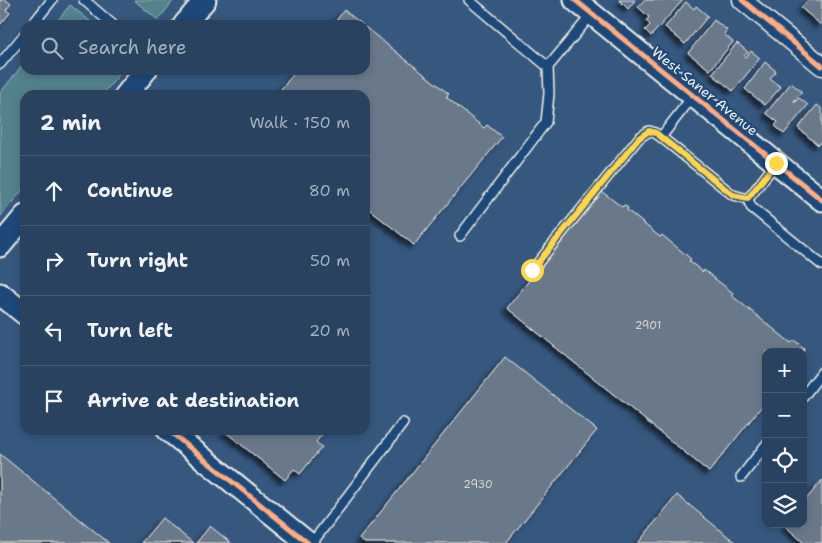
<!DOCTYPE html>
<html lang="en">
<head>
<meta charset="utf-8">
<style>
  body { margin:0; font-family:"Shantell Sans",sans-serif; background:#344d68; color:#f1f3f6 }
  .controls { position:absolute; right:15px; bottom:15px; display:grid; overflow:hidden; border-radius:10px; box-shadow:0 2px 8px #0003 }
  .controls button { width:45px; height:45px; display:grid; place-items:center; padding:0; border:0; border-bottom:1px solid #445b74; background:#28425f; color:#f1f3f6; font:25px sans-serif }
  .stop { position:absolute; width:15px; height:15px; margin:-11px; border:4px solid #ffd54a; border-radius:50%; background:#fff }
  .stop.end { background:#ffd54a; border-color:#fff; box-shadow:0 1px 5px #0008 }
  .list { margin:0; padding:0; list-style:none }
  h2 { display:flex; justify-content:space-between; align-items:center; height:65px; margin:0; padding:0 20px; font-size:21px }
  h2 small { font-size:16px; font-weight:400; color:#a5b0bd }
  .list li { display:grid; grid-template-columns:32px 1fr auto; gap:15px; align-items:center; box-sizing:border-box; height:70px; padding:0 20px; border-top:1px solid #445b74 }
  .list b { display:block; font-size:19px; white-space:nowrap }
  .list em { font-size:16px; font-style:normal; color:#a5b0bd }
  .icon { flex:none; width:28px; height:28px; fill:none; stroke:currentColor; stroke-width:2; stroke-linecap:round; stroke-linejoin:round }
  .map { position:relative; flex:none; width:822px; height:543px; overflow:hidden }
  .search { position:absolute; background:#28425f; box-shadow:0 2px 8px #0003; left:20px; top:20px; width:350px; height:55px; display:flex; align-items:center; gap:12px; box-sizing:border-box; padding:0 18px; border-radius:15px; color:#a5b0bd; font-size:19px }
  .panel { position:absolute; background:#28425f; box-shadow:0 2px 8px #0003; left:20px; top:90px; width:350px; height:345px; border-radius:15px }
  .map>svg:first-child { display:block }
</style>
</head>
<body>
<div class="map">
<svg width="822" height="543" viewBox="0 0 822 543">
  <defs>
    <filter id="shadow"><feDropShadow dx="-4" dy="4" stdDeviation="2.5" flood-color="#0009"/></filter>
  </defs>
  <rect width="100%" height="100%" fill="#36587f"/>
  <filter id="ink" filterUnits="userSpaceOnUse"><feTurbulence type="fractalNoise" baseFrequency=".02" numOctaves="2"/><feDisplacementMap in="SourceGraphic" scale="10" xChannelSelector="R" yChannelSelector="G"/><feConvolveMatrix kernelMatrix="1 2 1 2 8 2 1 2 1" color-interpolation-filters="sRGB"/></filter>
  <g filter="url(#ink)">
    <g fill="#52828c" stroke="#a3baba">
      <polygon points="134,0 174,0 158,20"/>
      <polygon points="70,5 95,25 54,25"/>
      <polygon points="25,62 25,70 123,70 102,95 25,95 25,187 0,217 0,93"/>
    </g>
    <g fill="#6b798a" stroke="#f4f1e8" filter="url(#shadow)">
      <polygon points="0,0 6,0 11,4 6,10 10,13 0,25"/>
      <polygon points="619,0 635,0 628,9"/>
      <polygon points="644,0 683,0 651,36 645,30 650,25 646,21 649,17 638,7"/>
      <polygon points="808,0 822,0 821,25 801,8"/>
      <polygon points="686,2 694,9 696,6 708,16 685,44 665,27"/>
      <polygon points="344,10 363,25 333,25"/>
      <polygon points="714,20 727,30 724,34 733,42 710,70 688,53"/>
      <polygon points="365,27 449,94 446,97 484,128 487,125 502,137 414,245 365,206 365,95 276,95 297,70 365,70"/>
      <polygon points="737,43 748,52 744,56 746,57 751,51 760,58 733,91 712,74"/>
      <polygon points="765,62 776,71 770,79 781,87 765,105 745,89"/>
      <polygon points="791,83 802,92 794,101 795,102 799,98 808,105 784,134 775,126 778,122 766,113"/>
      <polygon points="817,105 822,109 822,140 818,145 798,128"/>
      <polygon points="601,191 622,207 624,205 628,208 627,210 660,237 662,235 691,259 689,261 703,272 704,270 733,293 731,295 791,343 794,340 804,348 803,352 766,352 766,401 709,472 507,308"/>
      <polygon points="505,357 597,430 506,543 365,543 359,539"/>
      <polygon points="223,430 326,430 316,442 322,447 300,474 294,469 285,480"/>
      <polygon points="0,454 109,543 0,543"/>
      <polygon points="822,480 822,543 804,543 785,526 786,524 803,524 803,503"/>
      <polygon points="677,495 736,543 638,543"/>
      <polygon points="162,518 193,543 141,543"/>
      <polygon points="210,526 231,543 196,543"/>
    </g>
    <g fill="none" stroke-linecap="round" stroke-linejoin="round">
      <g stroke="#f4f1e8" stroke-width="12">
        <g id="service">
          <polyline points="84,0 113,25"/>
          <polyline points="469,0 548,67 592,14"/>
          <polyline points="32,25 52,0"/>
          <polyline points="0,64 25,34"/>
          <polyline points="693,96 661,137 733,195 748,199 751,207 822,265"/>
          <polyline points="748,199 776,163"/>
          <polyline points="460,236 546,122 549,94 548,67"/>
          <polyline points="532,270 639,138 649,131 655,133 661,137"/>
          <polyline points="803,397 822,372"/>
          <polyline points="741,477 766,445"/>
          <polyline points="312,543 403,423"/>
        </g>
      </g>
      <g stroke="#f4f1e8" stroke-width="21">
        <polyline id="minor" points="742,0 822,66"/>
      </g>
      <g stroke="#f4f1e8" stroke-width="25">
        <g id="tertiary">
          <polyline points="575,0 822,200"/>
          <polyline points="184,25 205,0"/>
          <polyline points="126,95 146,70"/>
          <polyline points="0,246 25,216"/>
          <polyline points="0,294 25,314"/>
          <polyline points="168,430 308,543"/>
        </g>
      </g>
      <use href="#service" stroke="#1f4a7a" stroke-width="9"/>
      <use href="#minor" stroke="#1f4a7a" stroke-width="18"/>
      <use href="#tertiary" stroke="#1f4a7a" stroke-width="21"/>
      <g stroke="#1f4a7a" stroke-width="8">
        <g id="cycleway">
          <polyline points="575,0 822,200"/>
          <polyline points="742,0 822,66"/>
          <polyline points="168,430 308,543"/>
        </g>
      </g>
      <use href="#cycleway" stroke="#ffac80" stroke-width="5"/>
    </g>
  </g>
  <g fill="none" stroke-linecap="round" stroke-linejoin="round" filter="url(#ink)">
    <polyline stroke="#ffd54a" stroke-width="6" points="532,270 639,138 649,131 656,133 733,195 748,198 776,163"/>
  </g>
  <g text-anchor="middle" stroke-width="4.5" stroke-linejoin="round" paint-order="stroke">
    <g font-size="11" fill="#d2d3d0">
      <text x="648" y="329">2901</text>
      <text x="478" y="488">2930</text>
    </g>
    <g font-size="14" fill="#f4f1e8" stroke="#1f4a7a">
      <text transform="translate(705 91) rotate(39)" y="5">West Saner Avenue</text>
    </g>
  </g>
</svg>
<div class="controls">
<button>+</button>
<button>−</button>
<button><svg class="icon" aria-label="locate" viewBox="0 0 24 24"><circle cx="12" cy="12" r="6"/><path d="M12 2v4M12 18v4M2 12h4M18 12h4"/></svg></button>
<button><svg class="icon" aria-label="layers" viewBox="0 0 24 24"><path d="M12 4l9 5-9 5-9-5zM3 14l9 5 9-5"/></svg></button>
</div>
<div class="stop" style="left:532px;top:270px"></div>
<div class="stop end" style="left:776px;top:163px"></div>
<div class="search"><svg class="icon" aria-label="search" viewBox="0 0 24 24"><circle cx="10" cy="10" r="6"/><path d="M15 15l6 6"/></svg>Search here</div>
<section class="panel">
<h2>2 min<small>Walk · 150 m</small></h2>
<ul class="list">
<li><svg class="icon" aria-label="ahead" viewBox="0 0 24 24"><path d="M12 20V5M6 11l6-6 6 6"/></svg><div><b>Continue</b></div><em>80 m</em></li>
<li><svg class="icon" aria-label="right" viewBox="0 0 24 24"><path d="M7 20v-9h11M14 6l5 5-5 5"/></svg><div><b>Turn right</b></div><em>50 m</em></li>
<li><svg class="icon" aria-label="left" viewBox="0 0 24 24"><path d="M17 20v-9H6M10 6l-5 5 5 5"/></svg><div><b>Turn left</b></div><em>20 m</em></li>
<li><svg class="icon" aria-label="arrive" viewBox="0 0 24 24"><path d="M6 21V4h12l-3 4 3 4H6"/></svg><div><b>Arrive at destination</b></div></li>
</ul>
</section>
</div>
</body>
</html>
